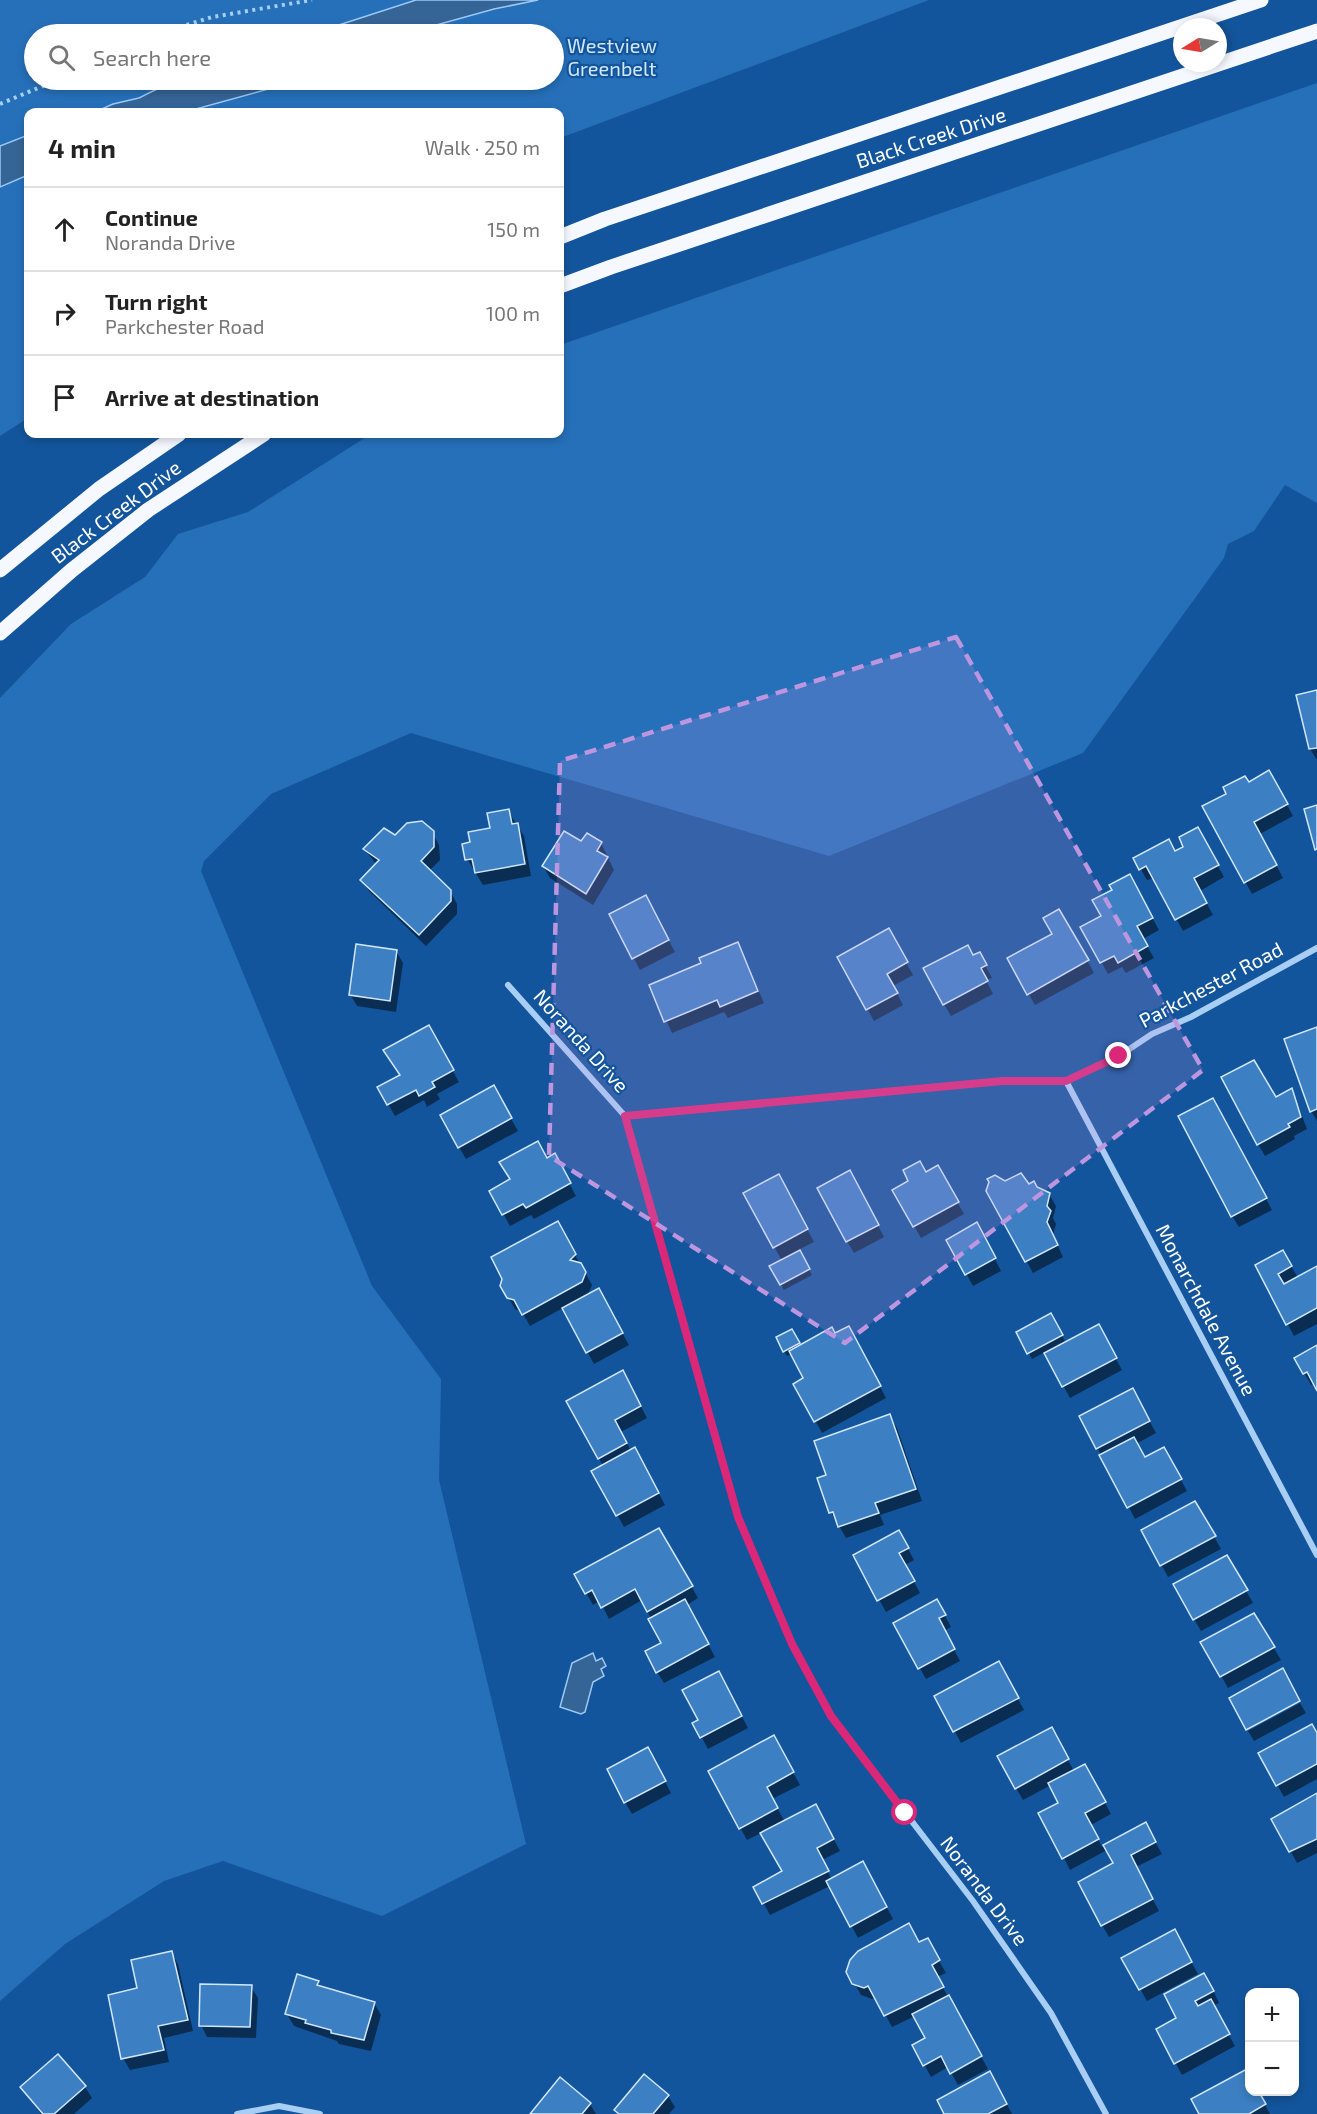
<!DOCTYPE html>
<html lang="en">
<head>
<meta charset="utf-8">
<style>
  body { margin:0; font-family:"Exo 2",sans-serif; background:#f2f2f2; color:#222 }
  .controls { position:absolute; right:18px; bottom:18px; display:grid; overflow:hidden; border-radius:12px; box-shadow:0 3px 9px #0003 }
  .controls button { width:54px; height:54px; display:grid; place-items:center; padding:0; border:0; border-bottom:2px solid #e0e0e0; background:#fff; color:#222; font:30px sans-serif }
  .compass { position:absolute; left:1173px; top:18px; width:54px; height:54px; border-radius:50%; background:#fff; box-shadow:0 3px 9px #0003; rotate:259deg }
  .stop { position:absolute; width:18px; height:18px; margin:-14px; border:4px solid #db2777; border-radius:50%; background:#fff }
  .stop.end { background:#db2777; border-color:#fff; box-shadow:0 2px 6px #0008 }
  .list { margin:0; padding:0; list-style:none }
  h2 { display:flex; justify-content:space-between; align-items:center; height:78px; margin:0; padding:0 24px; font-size:26px }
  h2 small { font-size:20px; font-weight:400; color:#767676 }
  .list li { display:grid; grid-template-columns:39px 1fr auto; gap:18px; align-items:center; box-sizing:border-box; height:84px; padding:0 24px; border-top:2px solid #e0e0e0 }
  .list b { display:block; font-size:22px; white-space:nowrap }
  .list p { margin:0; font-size:20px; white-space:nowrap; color:#767676 }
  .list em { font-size:20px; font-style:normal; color:#767676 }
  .icon { flex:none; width:33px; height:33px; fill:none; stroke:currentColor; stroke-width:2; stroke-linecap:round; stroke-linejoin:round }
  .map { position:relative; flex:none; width:1317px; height:2114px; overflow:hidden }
  .search { position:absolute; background:#fff; box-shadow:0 3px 9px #0003; left:24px; top:24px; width:540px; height:66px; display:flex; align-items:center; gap:15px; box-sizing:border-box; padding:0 21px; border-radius:33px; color:#767676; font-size:22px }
  .panel { position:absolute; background:#fff; box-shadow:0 3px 9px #0003; left:24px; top:108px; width:540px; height:330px; border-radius:12px }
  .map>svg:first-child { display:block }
</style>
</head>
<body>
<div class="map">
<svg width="1317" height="2114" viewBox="0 0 1317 2114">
  <rect width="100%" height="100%" fill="#13559c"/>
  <g fill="#2670ba" fill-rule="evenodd">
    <path d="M0,0H929L560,138V112H28V418L0,436ZM34,34H554V80H34Z"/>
    <polygon points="1317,83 1317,503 1285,485 1254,531 1228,544 1224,558 1083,753 829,856 411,733 271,794 204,861 201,871 372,1286 441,1379 439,1480 526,1844 382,1916 223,1861 164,1881 65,1944 0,2001 0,698 71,624 145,577 178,534 248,512 371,434 560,434 560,345"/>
  </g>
  <g fill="#356497" stroke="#9bc9f6" stroke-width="1.5">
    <polygon points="416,0 538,0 494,9 404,34 311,34"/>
    <polygon points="175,80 301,80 185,112 95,112 113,104 139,98"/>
    <polygon points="28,135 28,175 0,187 0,146"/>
    <polygon points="593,1653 596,1661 602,1658 606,1666 601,1669 604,1676 593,1682 585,1712 581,1714 560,1707 572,1663"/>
  </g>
  <g fill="#0007">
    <polygon points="1317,691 1317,760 1310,749 1298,697"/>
    <polygon points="1269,772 1293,816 1260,834 1283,878 1252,894 1204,807"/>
    <polygon points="508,811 524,836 531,876 483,885 467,859 471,843 491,829"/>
    <polygon points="1197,829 1224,877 1200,891 1213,915 1183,931 1154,878 1147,880 1135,859 1175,853 1185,847"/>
    <polygon points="432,832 439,845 440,860 429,871 450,891 457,904 457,914 426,946 369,891 362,880 377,865 365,850"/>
    <polygon points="582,843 601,843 614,870 593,905 550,878 543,866"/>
    <polygon points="1136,888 1159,930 1143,939 1154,958 1126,973 1122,967 1108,974 1082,927 1103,916"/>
    <polygon points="652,909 675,952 640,970 611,915"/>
    <polygon points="1068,925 1094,973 1035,1005 1009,959"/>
    <polygon points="888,930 913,975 893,986 903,1005 874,1021 839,958"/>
    <polygon points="738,944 764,1003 728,1018 724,1012 672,1033 651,986 703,963"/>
    <polygon points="396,951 403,963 396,1012 357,1006 350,994"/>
    <polygon points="979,954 992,978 986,980 993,994 951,1016 944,1004 973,957"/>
    <polygon points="428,1027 459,1082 437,1094 440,1099 427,1107 424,1100 395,1116 379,1088 401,1076"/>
    <polygon points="1317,1029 1317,1121 1311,1111"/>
    <polygon points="493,1087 518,1131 466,1159 459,1147"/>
    <polygon points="1292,1090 1307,1129 1294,1136 1295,1139 1265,1156 1258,1144 1275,1098"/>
    <polygon points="1220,1111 1272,1210 1239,1227 1232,1216"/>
    <polygon points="554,1155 576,1196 534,1219 531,1215 510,1226 491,1191"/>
    <polygon points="937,1167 964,1214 921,1238 894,1190"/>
    <polygon points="1005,1183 1028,1186 1049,1194 1056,1206 1053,1218 1056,1224 1053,1235 1063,1257 1033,1273 988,1191"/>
    <polygon points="856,1184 884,1237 854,1253 847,1241"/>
    <polygon points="785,1188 814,1242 798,1250 812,1275 784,1290 771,1267 782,1261 745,1194"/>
    <polygon points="557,1223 592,1285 587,1297 598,1290 629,1345 594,1364 563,1308 530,1326 522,1312 515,1309 502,1286"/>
    <polygon points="983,1236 1001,1271 973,1286 948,1240"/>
    <polygon points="1283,1252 1298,1278 1317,1267 1317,1324 1294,1336 1257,1266"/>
    <polygon points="1051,1315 1066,1343 1098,1326 1122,1370 1070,1398 1045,1352 1032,1359 1018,1333"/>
    <polygon points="792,1331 800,1346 835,1335 855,1340 886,1398 822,1433 795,1384 805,1379 792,1354 787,1356 784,1351"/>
    <polygon points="1317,1347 1317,1387 1315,1383 1311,1385 1296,1358"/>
    <polygon points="629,1384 647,1418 621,1432 631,1451 641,1461 665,1505 624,1527 593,1471 603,1466 568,1401"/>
    <polygon points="1139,1402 1156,1433 1136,1444 1145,1459 1164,1449 1187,1491 1135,1519 1081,1417"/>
    <polygon points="890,1416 897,1428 922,1501 880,1515 884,1525 846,1538 831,1512 827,1476"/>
    <polygon points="1195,1503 1221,1549 1168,1577 1143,1531"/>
    <polygon points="659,1530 698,1598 687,1605 715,1657 664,1683 657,1672 663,1643 642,1600 609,1619 600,1601 593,1605 576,1575"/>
    <polygon points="899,1532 914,1560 905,1565 920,1593 886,1612 855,1556"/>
    <polygon points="1227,1557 1253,1603 1201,1631 1194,1619"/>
    <polygon points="937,1601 951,1627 944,1631 960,1661 926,1679 895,1624"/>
    <polygon points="1254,1615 1281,1660 1228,1688 1202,1642"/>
    <polygon points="998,1663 1024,1710 961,1743 936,1697"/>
    <polygon points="725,1685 748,1728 708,1749 694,1723 700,1720"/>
    <polygon points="1300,1703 1306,1713 1254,1741 1248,1731"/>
    <polygon points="1051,1729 1074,1771 1091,1777 1111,1814 1091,1825 1102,1847 1145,1824 1162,1854 1136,1867 1159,1911 1109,1937 1102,1925 1115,1864 1107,1850 1070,1870 1064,1858 1060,1803 1051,1785 1023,1800 1016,1788"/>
    <polygon points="1317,1735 1317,1779 1284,1797 1260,1754"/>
    <polygon points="780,1749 800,1785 772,1799 785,1822 822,1817 840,1851 822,1860 832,1880 869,1875 893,1919 858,1938 830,1886 770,1915 755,1887 784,1872 761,1833 747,1840 710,1772"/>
    <polygon points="654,1761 671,1793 632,1814 625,1802"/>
    <polygon points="1317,1795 1317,1853 1297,1863 1273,1819"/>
    <polygon points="1174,1931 1198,1974 1147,2001 1123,1958"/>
    <polygon points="927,1940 946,1973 937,1977 988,2069 958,2085 948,2067 931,2077 914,2046 927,2038 915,2016 892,2027 876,1997 872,1999 861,1995 848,1972"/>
    <polygon points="172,1953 178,1964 193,2031 164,2038 169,2062 130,2070 123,2058 139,1989"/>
    <polygon points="318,1982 321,1988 374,2003 381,2015 371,2051 339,2044 337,2041 294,2026 287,2014"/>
    <polygon points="1211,1986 1219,2003 1213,2006 1235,2046 1182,2075 1158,2030 1178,2018 1166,1995"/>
    <polygon points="251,1987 258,1998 256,2038 207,2037 201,2025"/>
    <polygon points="1247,2071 1250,2076 1250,2092 1258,2092 1270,2114 1201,2114"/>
    <polygon points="990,2073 1012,2114 945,2114"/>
    <polygon points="85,2087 92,2098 74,2114 41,2114 22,2088"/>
    <polygon points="668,2096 675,2107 669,2114 618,2114 616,2111"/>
    <polygon points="590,2104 596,2114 532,2114"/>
  </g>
  <g fill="#3c7fc3" stroke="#d1e7fd" stroke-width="1.5">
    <polygon points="1317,690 1317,748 1309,749 1296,695"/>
    <polygon points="1269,770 1288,804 1254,822 1277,865 1244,883 1202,806 1226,794 1223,787 1245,776 1249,782"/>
    <polygon points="1317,805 1317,849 1315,850 1304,809"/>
    <polygon points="509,809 512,824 518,823 525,864 475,873 472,859 465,860 462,844 470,842 468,832 490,828 487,813"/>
    <polygon points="422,821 434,831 434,847 421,861 451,890 451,901 419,935 360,880 379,860 363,849 384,828 395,835 407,823"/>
    <polygon points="1198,827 1219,865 1194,878 1207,903 1175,920 1146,866 1139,870 1133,858 1169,839 1175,851 1183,847 1179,837"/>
    <polygon points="564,831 581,841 587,833 602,842 597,851 608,857 586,894 542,866"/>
    <polygon points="1130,874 1153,918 1137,926 1148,946 1118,963 1114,956 1100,963 1080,927 1101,916 1092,900 1112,890 1109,885"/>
    <polygon points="646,895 669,940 632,959 609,914"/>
    <polygon points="1059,909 1089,960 1027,995 1007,958 1052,934 1043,918"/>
    <polygon points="889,928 908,962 887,974 898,993 866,1010 837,957"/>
    <polygon points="738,942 758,991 720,1007 717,1000 664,1022 649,985 701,963 699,958"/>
    <polygon points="356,944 397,950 390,1001 349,995"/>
    <polygon points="968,945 973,955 980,952 987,965 981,968 988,981 943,1005 923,968"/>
    <polygon points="429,1025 454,1070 432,1082 435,1087 419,1096 416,1090 387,1105 377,1087 400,1075 383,1050"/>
    <polygon points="1317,1027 1317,1109 1310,1112 1284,1039"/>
    <polygon points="1254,1060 1276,1097 1292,1088 1301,1117 1288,1124 1290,1127 1257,1145 1221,1077"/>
    <polygon points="494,1085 512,1118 458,1148 440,1115"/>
    <polygon points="1213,1098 1267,1198 1231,1217 1178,1116"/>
    <polygon points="538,1141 547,1158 555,1153 571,1183 526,1208 523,1204 502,1215 489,1191 510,1179 499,1162"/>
    <polygon points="920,1161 926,1172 938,1165 959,1202 913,1227 892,1190 908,1181 903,1170"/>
    <polygon points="850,1170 879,1225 846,1242 817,1188"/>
    <polygon points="1021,1173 1029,1184 1034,1181 1037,1187 1050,1193 1047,1206 1051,1211 1047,1222 1058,1245 1025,1262 986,1191 989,1182 987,1179 995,1175 1005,1181"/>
    <polygon points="779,1174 808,1229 773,1248 743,1193"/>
    <polygon points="558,1221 576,1254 570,1260 581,1263 586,1272 582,1282 522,1315 514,1300 507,1298 500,1286 502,1279 491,1257"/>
    <polygon points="977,1222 996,1258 965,1275 946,1240"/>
    <polygon points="800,1250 810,1269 780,1285 769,1266"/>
    <polygon points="1283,1250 1292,1266 1278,1274 1284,1284 1317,1266 1317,1308 1286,1325 1255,1265"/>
    <polygon points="599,1288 623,1333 586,1353 562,1308"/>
    <polygon points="1051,1313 1063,1335 1027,1354 1016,1332"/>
    <polygon points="1099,1324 1117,1358 1062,1387 1044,1353"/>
    <polygon points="849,1326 881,1386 814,1422 793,1384 803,1378 789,1351 832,1327 835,1333"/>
    <polygon points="792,1329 800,1343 783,1352 776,1337"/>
    <polygon points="1317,1345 1317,1391 1307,1372 1303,1374 1294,1358"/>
    <polygon points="623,1370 641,1406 615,1420 627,1443 598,1459 566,1401"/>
    <polygon points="1133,1388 1150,1421 1096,1449 1079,1416"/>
    <polygon points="890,1414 916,1489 875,1503 879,1513 838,1527 833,1512 829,1513 817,1478 826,1475 814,1441"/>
    <polygon points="1134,1437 1145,1457 1164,1447 1182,1479 1127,1508 1099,1455"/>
    <polygon points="635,1447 659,1493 616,1516 591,1471"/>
    <polygon points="1195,1501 1216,1536 1160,1566 1141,1530"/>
    <polygon points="659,1528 693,1586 647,1612 635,1589 601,1608 592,1590 585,1594 574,1574"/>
    <polygon points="899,1530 909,1548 899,1553 915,1581 877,1601 853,1555"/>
    <polygon points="1227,1555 1248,1590 1193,1620 1173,1584"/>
    <polygon points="685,1599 709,1644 656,1673 645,1651 661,1643 648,1619"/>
    <polygon points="937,1599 946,1615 939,1618 955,1649 918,1669 893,1623"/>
    <polygon points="1254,1613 1275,1647 1220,1677 1200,1642"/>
    <polygon points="999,1661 1019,1698 953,1732 934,1696"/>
    <polygon points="1283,1668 1300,1701 1246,1730 1229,1698"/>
    <polygon points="719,1671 742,1716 700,1738 692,1723 698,1720 682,1690"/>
    <polygon points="1312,1724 1317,1733 1317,1764 1276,1786 1258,1753"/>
    <polygon points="1052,1727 1069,1759 1015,1789 997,1756"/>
    <polygon points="774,1735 794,1772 767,1787 778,1808 739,1829 708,1771"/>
    <polygon points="648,1747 666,1781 624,1803 607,1769"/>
    <polygon points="1085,1764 1106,1802 1085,1813 1099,1839 1062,1859 1038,1813 1058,1803 1048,1783"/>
    <polygon points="1317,1793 1317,1839 1289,1852 1271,1819"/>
    <polygon points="816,1804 834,1839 817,1848 829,1871 762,1904 753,1887 782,1871 760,1833"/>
    <polygon points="1146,1822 1156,1842 1131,1855 1153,1899 1101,1926 1078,1882 1113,1863 1103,1845"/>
    <polygon points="863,1861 887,1907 850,1927 826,1881"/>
    <polygon points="909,1923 919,1942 928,1938 940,1960 932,1965 944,1987 884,2016 868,1986 864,1988 852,1984 846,1972 850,1960 858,1951"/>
    <polygon points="1175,1929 1192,1962 1139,1990 1121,1958"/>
    <polygon points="172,1951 188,2020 158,2026 164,2050 121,2059 108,1995 137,1988 131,1960"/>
    <polygon points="1204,1973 1214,1991 1195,2001 1198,2006 1211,1999 1230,2034 1174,2064 1156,2029 1176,2018 1164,1994"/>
    <polygon points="297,1974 319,1981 317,1985 375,2002 364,2040 331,2033 331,2030 305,2023 306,2020 285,2014"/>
    <polygon points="200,1984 252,1985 250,2027 199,2026"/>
    <polygon points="949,1995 982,2056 950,2074 941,2056 923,2066 912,2045 925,2038 912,2014"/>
    <polygon points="58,2054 86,2086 54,2114 43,2114 20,2087"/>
    <polygon points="1247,2069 1250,2092 1259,2092 1266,2104 1249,2114 1199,2114 1191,2099"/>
    <polygon points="990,2071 1007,2104 988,2114 944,2114 937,2100"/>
    <polygon points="644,2074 669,2095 653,2114 619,2114 614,2110"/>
    <polygon points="560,2077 591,2103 582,2114 530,2114"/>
  </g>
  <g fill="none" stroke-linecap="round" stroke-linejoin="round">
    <g stroke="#a9cef4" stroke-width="4" stroke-dasharray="3 4.5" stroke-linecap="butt">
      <polyline points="158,34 212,17 312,0"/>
      <polyline points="0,104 57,80"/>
    </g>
    <g stroke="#a9cef4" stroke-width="6">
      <polyline points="508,985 625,1116 738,1517 792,1644 831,1716 973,1901 1051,2013 1106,2114"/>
      <polyline points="1066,1081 1317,1555"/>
      <polyline points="625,1116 1003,1081 1066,1081 1119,1056 1152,1034 1191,1017 1317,948"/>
      <polyline points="237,2114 279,2106 320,2114"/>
    </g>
    <g stroke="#f5f9ff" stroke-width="15">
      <polyline points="560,237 605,219 1261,0"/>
      <polyline points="560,286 611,267 1317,31"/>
      <polyline points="0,570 99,489 179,434"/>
      <polyline points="0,633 72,570 148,510 264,434"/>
    </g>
  </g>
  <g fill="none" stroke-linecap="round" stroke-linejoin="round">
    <polyline stroke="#db2777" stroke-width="8" points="905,1813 831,1716 792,1644 738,1517 625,1116 1003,1081 1066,1081 1119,1056"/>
  </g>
  <path fill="#bd96df" fill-opacity="0.2" stroke="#bd96df" stroke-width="4.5" stroke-dasharray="12 8" stroke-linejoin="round" d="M956,637L1203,1070L845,1343L549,1156L560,761Z"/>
  <g text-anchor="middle" stroke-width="4.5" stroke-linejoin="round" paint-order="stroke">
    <g font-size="20" fill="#d1e7fd" stroke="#13559c">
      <text x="612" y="53">Westview<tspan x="612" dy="23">Greenbelt</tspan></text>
    </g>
    <g font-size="20" fill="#fff" stroke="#13559c">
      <text transform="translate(931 138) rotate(-18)" y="7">Black Creek Drive</text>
      <text transform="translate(116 512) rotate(-37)" y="7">Black Creek Drive</text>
      <text transform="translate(1211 985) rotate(-28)" y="7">Parkchester Road</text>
      <text transform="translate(581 1041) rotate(48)" y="7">Noranda Drive</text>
      <text transform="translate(1206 1310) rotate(62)" y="7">Monarchdale Avenue</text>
      <text transform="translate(984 1891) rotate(53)" y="7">Noranda Drive</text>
    </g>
  </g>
</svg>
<div class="controls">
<button>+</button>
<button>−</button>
</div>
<svg class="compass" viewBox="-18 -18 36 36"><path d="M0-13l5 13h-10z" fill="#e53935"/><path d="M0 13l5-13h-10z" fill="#767676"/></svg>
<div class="stop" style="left:905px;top:1813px"></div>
<div class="stop end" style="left:1119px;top:1056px"></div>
<div class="search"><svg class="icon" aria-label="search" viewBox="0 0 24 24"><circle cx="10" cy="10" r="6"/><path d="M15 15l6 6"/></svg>Search here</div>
<section class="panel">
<h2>4 min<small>Walk · 250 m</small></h2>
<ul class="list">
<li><svg class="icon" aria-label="ahead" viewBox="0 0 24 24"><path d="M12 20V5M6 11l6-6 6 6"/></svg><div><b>Continue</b><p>Noranda Drive</p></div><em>150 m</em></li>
<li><svg class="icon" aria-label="right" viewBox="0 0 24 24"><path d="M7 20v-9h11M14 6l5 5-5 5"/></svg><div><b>Turn right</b><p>Parkchester Road</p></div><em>100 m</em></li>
<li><svg class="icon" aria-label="arrive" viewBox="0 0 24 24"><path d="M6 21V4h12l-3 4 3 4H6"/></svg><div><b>Arrive at destination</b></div></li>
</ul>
</section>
</div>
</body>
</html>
